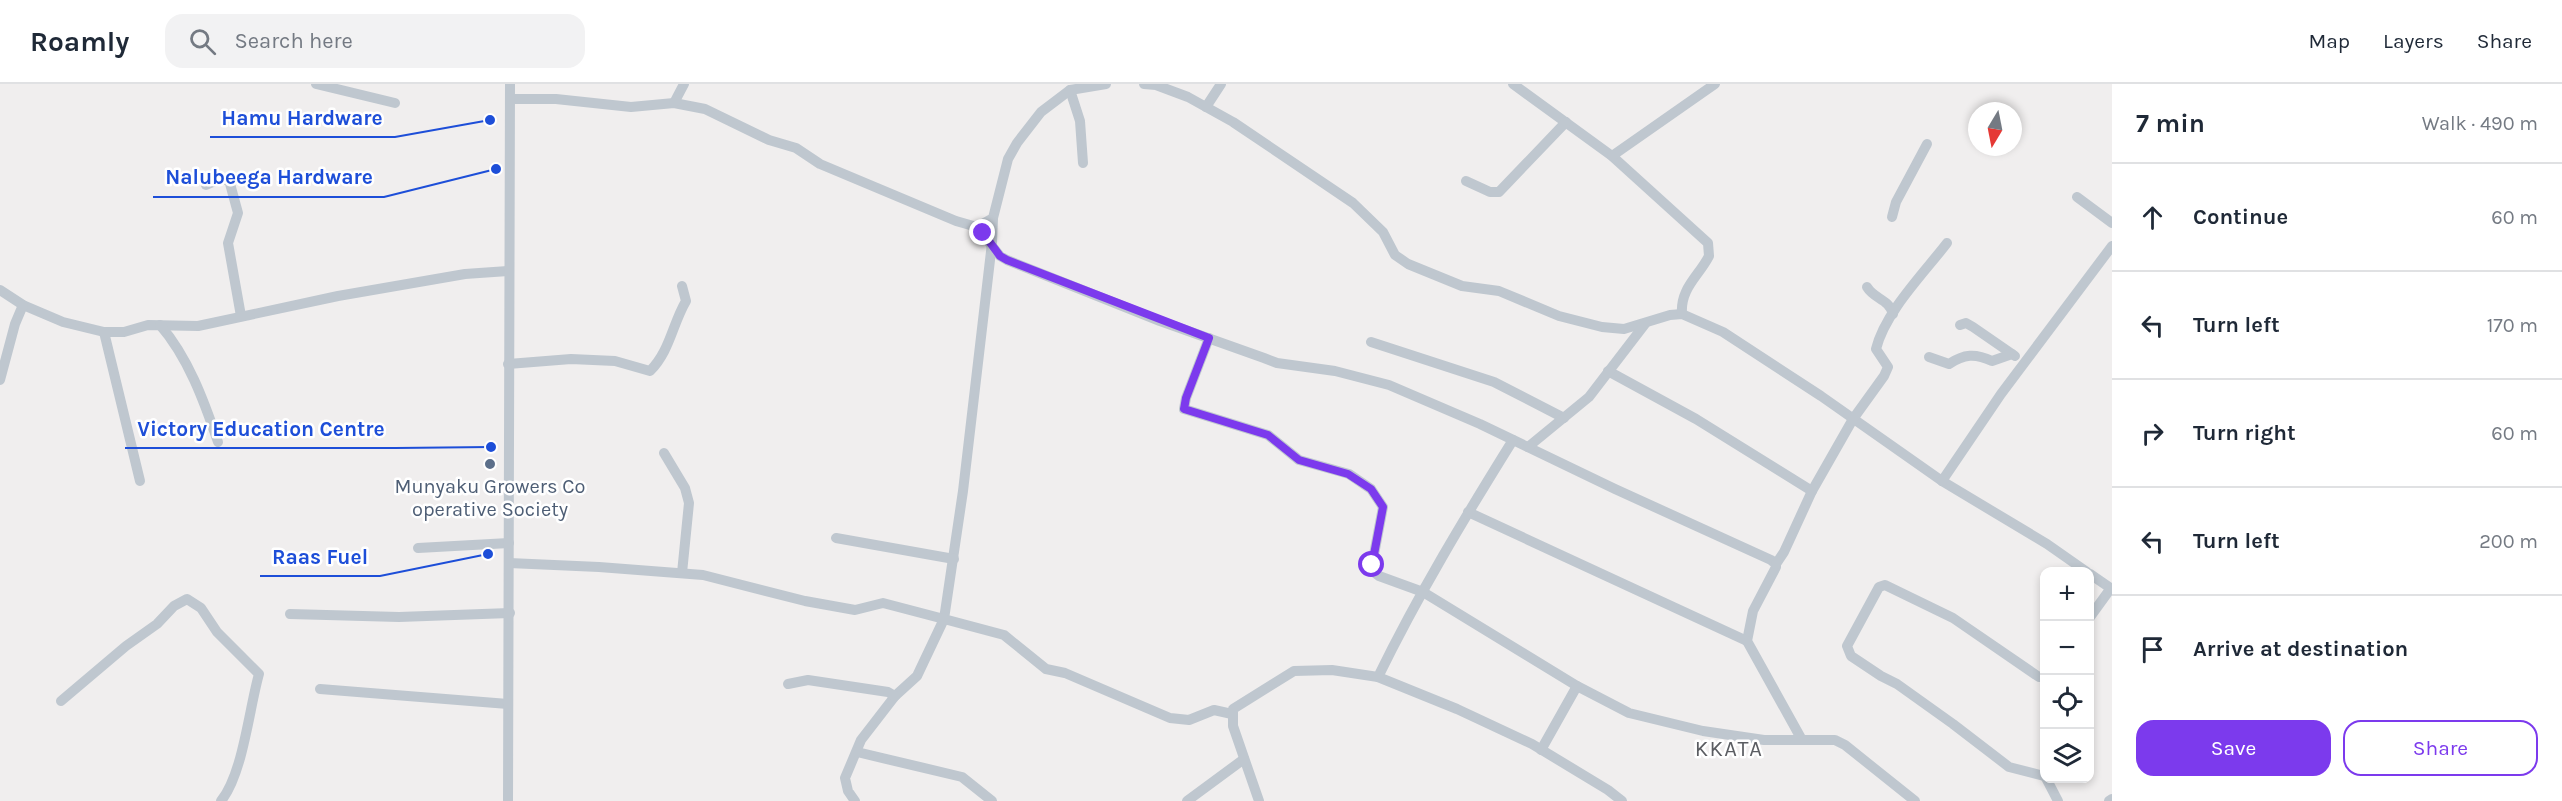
<!DOCTYPE html>
<html lang="en">
<head>
<meta charset="utf-8">
<style>
  body { margin:0; font-family:Karla,sans-serif; background:#f2f2f3; color:#1f2937 }
  .controls { position:absolute; right:18px; bottom:18px; display:grid; overflow:hidden; border-radius:12px; box-shadow:0 3px 9px #0003 }
  .controls button { width:54px; height:54px; display:grid; place-items:center; padding:0; border:0; border-bottom:2px solid #e0e1e3; background:#fff; color:#1f2937; font:30px sans-serif }
  .compass { position:absolute; left:1968px; top:18px; width:54px; height:54px; border-radius:50%; background:#fff; box-shadow:0 3px 9px #0003; rotate:190deg }
  .stop { position:absolute; width:18px; height:18px; margin:-14px; border:4px solid #7c3aed; border-radius:50%; background:#fff }
  .stop.end { background:#7c3aed; border-color:#fff; box-shadow:0 2px 6px #0008 }
  .list { margin:0; padding:0; list-style:none }
  h2 { display:flex; justify-content:space-between; align-items:center; height:78px; margin:0; padding:0 24px; font-size:26px }
  h2 small { font-size:20px; font-weight:400; color:#747a83 }
  .list li { display:grid; grid-template-columns:39px 1fr auto; gap:18px; align-items:center; box-sizing:border-box; height:108px; padding:0 24px; border-top:2px solid #e0e1e3 }
  .list b { display:block; font-size:22px; white-space:nowrap }
  .list em { font-size:20px; font-style:normal; color:#747a83 }
  .actions { display:flex; gap:12px; padding:18px 24px }
  .actions a { flex:1; padding:14px 0; border:2px solid #7c3aed; border-radius:18px; text-align:center; font-size:21px; color:#7c3aed }
  .actions .main { background:#7c3aed; color:#fff }
  .icon { flex:none; width:33px; height:33px; fill:none; stroke:currentColor; stroke-width:2; stroke-linecap:round; stroke-linejoin:round }
  .map { position:relative; flex:none; width:2112px; height:717px; overflow:hidden }
  header { display:flex; align-items:center; gap:36px; box-sizing:border-box; height:84px; padding:0 30px; background:#fff; border-bottom:2px solid #e0e1e3 }
  header strong { font-size:28px }
  nav { display:flex; gap:33px; margin-inline-start:auto; font-size:21px }
  .search { width:420px; height:54px; background:#f2f2f3; display:flex; align-items:center; gap:15px; box-sizing:border-box; padding:0 21px; border-radius:18px; color:#747a83; font-size:22px }
  main { display:flex }
  aside { flex:1; background:#fff }
  .map>svg:first-child { display:block }
</style>
</head>
<body>
<header>
<strong>Roamly</strong>
<div class="search"><svg class="icon" aria-label="search" viewBox="0 0 24 24"><circle cx="10" cy="10" r="6"/><path d="M15 15l6 6"/></svg>Search here</div>
<nav><a>Map</a><a>Layers</a><a>Share</a></nav>
</header>
<main>
<div class="map">
<svg width="2112" height="717" viewBox="0 0 2112 717">
  <rect width="100%" height="100%" fill="#f0eeee"/>
  <g fill="none" stroke-linecap="round" stroke-linejoin="round">
    <g stroke="#bfc7cf" stroke-width="10">
      <polyline points="316,0 395,19"/>
      <polyline points="1144,0 1156,1 1188,13 1233,38 1353,119 1383,148 1395,171 1408,180 1462,202 1499,207 1559,232 1602,243 1624,245 1670,231 1682,230 1723,248 1821,312 1942,397 2047,460 2087,488"/>
      <path d="M1513,0L1612,72L1708,159L1709,172C1699,192 1680,204 1682,230"/>
      <polyline points="1070,6 1080,37 1083,79"/>
      <polyline points="510,15 556,15 631,23 674,19 705,25 769,56 796,64 820,80 956,137 977,143 993,134 1008,75 1017,59 1041,28 1070,6 1106,0"/>
      <polyline points="674,19 684,0"/>
      <polyline points="1206,23 1221,0"/>
      <polyline points="1612,72 1715,0"/>
      <polyline points="1466,97 1490,108 1499,108 1566,38"/>
      <polyline points="206,101 218,96 229,96 238,129 228,159 241,232"/>
      <polyline points="2077,113 2112,139"/>
      <polyline points="1892,133 1896,118 1927,60"/>
      <polyline points="993,134 992,159 963,407 944,535 1004,551 1046,585 1065,589 1170,634 1189,636 1214,626 1232,630"/>
      <polyline points="977,143 1000,172 1007,176 1160,237 1264,274 1277,279 1335,287 1389,301 1480,340 1615,405 1771,476 1776,480 1776,483 1753,527 1747,557 1802,656"/>
      <path d="M1867,203C1874,215 1889,215 1893,230"/>
      <polyline points="0,206 23,221 63,238 104,248 124,248 148,241 198,242 338,212 465,190 508,187"/>
      <path d="M160,241C188,273 204,317 218,358"/>
      <polyline points="1960,241 1966,239 1973,243 2015,272"/>
      <polyline points="104,248 140,397"/>
      <polyline points="1209,254 1186,314 1184,325 1268,351 1299,376 1349,390 1371,405 1383,423 1372,481 1375,489 1379,492 1423,508 1577,602 1629,629 1703,647 1764,656 1835,656 1845,661 1915,717"/>
      <polyline points="1371,258 1494,298 1564,334"/>
      <path d="M1929,273L1949,280C1964,270 1975,269 1992,277L2012,270"/>
      <path d="M508,280L571,275L615,277L650,287C670,267 672,241 686,217L682,202"/>
      <polyline points="1608,287 1696,335 1812,407"/>
      <polyline points="0,296 15,240 23,221"/>
      <polyline points="1528,363 1589,313 1645,240"/>
      <polyline points="664,369 685,404 689,419 682,489"/>
      <polyline points="1942,397 2001,310 2112,162"/>
      <polyline points="1468,428 1747,557"/>
      <polyline points="836,454 954,475"/>
      <polyline points="418,464 509,459"/>
      <polyline points="509,479 599,483 703,491 805,517 855,526 883,519 944,535 917,592 895,612 861,656 845,694 848,707 855,717"/>
      <path d="M1776,480L1784,468L1812,407L1853,335L1884,292L1888,283L1876,265C1885,228 1924,189 1947,159"/>
      <polyline points="2090,490 2112,505"/>
      <polyline points="290,530 399,533 510,529"/>
      <polyline points="2090,533 2111,504"/>
      <polyline points="2044,592 2039,593 1953,534 1885,501 1879,503 1847,562 1851,572 1881,592 1897,600 1953,640 2009,683 2044,692"/>
      <polyline points="1378,593 1457,625 1532,660 1608,706 1622,717"/>
      <polyline points="788,600 808,596 888,608 895,612"/>
      <polyline points="320,605 508,620"/>
      <path d="M61,617L126,562L157,540L174,522L187,515L201,524L217,548L259,590C249,625 243,690 221,717"/>
      <polyline points="1541,666 1577,602"/>
      <polyline points="857,668 962,693 992,717"/>
      <polyline points="2046,694 2058,717"/>
      <polyline points="508,717 510,0"/>
      <polyline points="1187,717 1244,675"/>
      <path d="M1259,717L1233,642V625L1294,587L1332,586L1378,593C1418,511 1465,433 1513,356"/>
      <polyline points="2109,717 2112,715"/>
    </g>
  </g>
  <g fill="none" stroke-linecap="round" stroke-linejoin="round">
    <polyline stroke="#7c3aed" stroke-width="8" points="983,149 1000,172 1007,176 1209,254 1186,314 1184,325 1268,351 1299,376 1348,390 1371,405 1383,423 1372,481"/>
  </g>
  <circle fill="#5c6f8a" stroke="#fff" stroke-width="2" cx="490" cy="380" r="6"/>
  <g text-anchor="middle" stroke-width="5" stroke-linejoin="round" paint-order="stroke">
    <g font-size="20" fill="#4e5e75" stroke="#fff">
      <text x="490" y="409">Munyaku Growers Co<tspan x="490" dy="23">operative Society</tspan></text>
    </g>
    <g font-size="22" letter-spacing="1.5" fill="#5b5d62" stroke="#fff">
      <text x="1729" y="672">KKATA</text>
    </g>
  </g>
  <path fill="none" stroke="#1d4ed8" stroke-width="2" d="M490 36L395 53H210M496 85L384 113H153M491 363L396 364H125M488 470L380 492H260"/>
  <g fill="#1d4ed8" stroke="#fff" stroke-width="2">
    <circle cx="490" cy="36" r="6"/>
    <circle cx="496" cy="85" r="6"/>
    <circle cx="491" cy="363" r="6"/>
    <circle cx="488" cy="470" r="6"/>
  </g>
  <g font-size="21" text-anchor="middle" font-weight="bold" fill="#1d4ed8" stroke="#fff" stroke-width="5" stroke-linejoin="round" paint-order="stroke">
    <text x="302" y="41">Hamu Hardware</text>
    <text x="269" y="100">Nalubeega Hardware</text>
    <text x="261" y="352">Victory Education Centre</text>
    <text x="320" y="480">Raas Fuel</text>
  </g>
</svg>
<div class="controls">
<button>+</button>
<button>−</button>
<button><svg class="icon" aria-label="locate" viewBox="0 0 24 24"><circle cx="12" cy="12" r="6"/><path d="M12 2v4M12 18v4M2 12h4M18 12h4"/></svg></button>
<button><svg class="icon" aria-label="layers" viewBox="0 0 24 24"><path d="M12 4l9 5-9 5-9-5zM3 14l9 5 9-5"/></svg></button>
</div>
<svg class="compass" viewBox="-18 -18 36 36"><path d="M0-13l5 13h-10z" fill="#e53935"/><path d="M0 13l5-13h-10z" fill="#747a83"/></svg>
<div class="stop" style="left:1372px;top:481px"></div>
<div class="stop end" style="left:983px;top:149px"></div>
</div>
<aside>
<h2>7 min<small>Walk · 490 m</small></h2>
<ul class="list">
<li><svg class="icon" aria-label="ahead" viewBox="0 0 24 24"><path d="M12 20V5M6 11l6-6 6 6"/></svg><div><b>Continue</b></div><em>60 m</em></li>
<li><svg class="icon" aria-label="left" viewBox="0 0 24 24"><path d="M17 20v-9H6M10 6l-5 5 5 5"/></svg><div><b>Turn left</b></div><em>170 m</em></li>
<li><svg class="icon" aria-label="right" viewBox="0 0 24 24"><path d="M7 20v-9h11M14 6l5 5-5 5"/></svg><div><b>Turn right</b></div><em>60 m</em></li>
<li><svg class="icon" aria-label="left" viewBox="0 0 24 24"><path d="M17 20v-9H6M10 6l-5 5 5 5"/></svg><div><b>Turn left</b></div><em>200 m</em></li>
<li><svg class="icon" aria-label="arrive" viewBox="0 0 24 24"><path d="M6 21V4h12l-3 4 3 4H6"/></svg><div><b>Arrive at destination</b></div></li>
</ul>
<div class="actions"><a class="main">Save</a><a>Share</a></div>
</aside>
</main>
</body>
</html>
